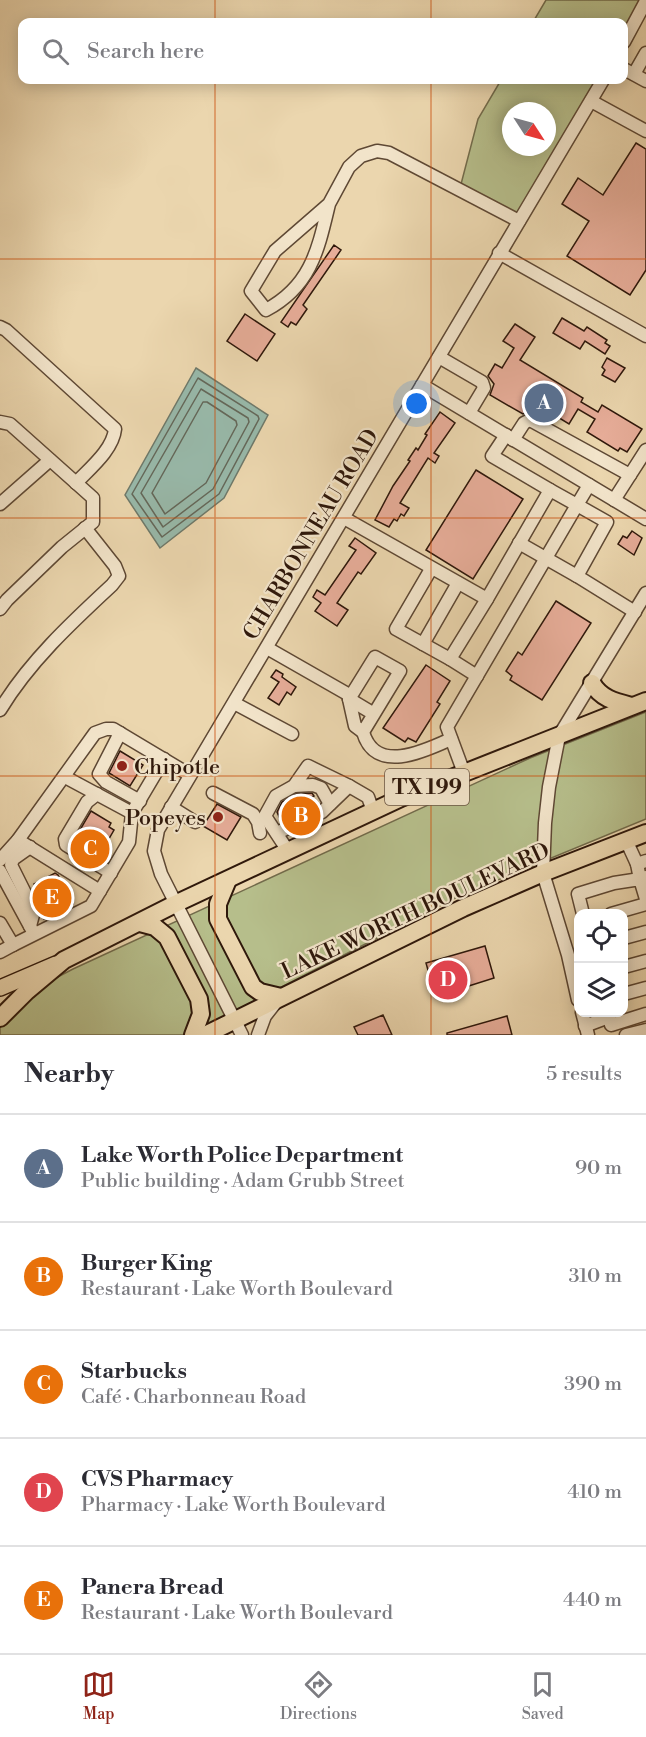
<!DOCTYPE html>
<html lang="en">
<head>
<meta charset="utf-8">
<style>
  body { margin:0; font-family:"Libre Bodoni",serif; background:#f2f2f3; color:#2b2b33 }
  .controls { position:absolute; right:18px; bottom:18px; display:grid; overflow:hidden; border-radius:12px; box-shadow:0 3px 15px #0003 }
  .controls button { width:54px; height:54px; display:grid; place-items:center; padding:0; border:0; border-bottom:2px solid #e1e1e2; background:#fff; color:#2b2b33; font:30px sans-serif }
  .compass { position:absolute; left:502px; top:102px; width:54px; height:54px; border-radius:50%; background:#fff; box-shadow:0 3px 15px #0003; rotate:126deg }
  .you { position:absolute; left:417px; top:404px; width:21px; height:21px; margin:-15px; border:4px solid #fff; border-radius:50%; background:#1a73e8; box-shadow:0 0 0 9px #1a73e833 }
  .badge { display:grid; place-items:center; width:39px; height:39px; border-radius:50%; background:#8f2418; color:#fff; font-size:20px; font-weight:700 }
  .pin { position:absolute; translate:-50% -50%; border:3px solid #fff; box-shadow:0 2px 6px #0006 }
  .list { margin:0; padding:0; list-style:none }
  h2 { display:flex; justify-content:space-between; align-items:center; height:78px; margin:0; padding:0 24px; font-size:26px }
  h2 small { font-size:20px; font-weight:400; color:#7c7c81 }
  .list li { display:grid; grid-template-columns:39px 1fr auto; gap:18px; align-items:center; box-sizing:border-box; height:108px; padding:0 24px; border-top:2px solid #e1e1e2 }
  .list b { display:block; font-size:22px; white-space:nowrap }
  .list p { margin:0; font-size:20px; white-space:nowrap; color:#7c7c81 }
  .list em { font-size:20px; font-style:normal; color:#7c7c81 }
  .icon { flex:none; width:33px; height:33px; fill:none; stroke:currentColor; stroke-width:2; stroke-linecap:round; stroke-linejoin:round }
  .map { position:relative; flex:none; width:646px; height:1035px; overflow:hidden }
  .search { position:absolute; background:#fff; box-shadow:0 3px 15px #0003; left:18px; right:18px; top:18px; height:66px; display:flex; align-items:center; gap:15px; box-sizing:border-box; padding:0 21px; border-radius:12px; color:#7c7c81; font-size:22px }
  .sheet { height:618px; background:#fff }
  nav { display:flex; justify-content:space-around; align-items:center; box-sizing:border-box; height:84px; border-top:2px solid #e1e1e2; background:#fff; font-size:16px; color:#7c7c81 }
  nav a { display:grid; justify-items:center; gap:3px }
  nav .on { color:#8f2418 }
  .map>svg:first-child { display:block }
</style>
</head>
<body>
<div class="map">
<svg width="646" height="1035" viewBox="0 0 646 1035">
  <rect width="100%" height="100%" fill="#ebd6ae"/>
  <filter id="stains"><feTurbulence type="fractalNoise" baseFrequency=".00333" numOctaves="4"/><feColorMatrix values="0 0 0 0 .2 0 0 0 0 .09 0 0 0 0 .02 0 0 0 .5 -.17"/></filter>
  <radialGradient id="worn" r=".72"><stop offset=".6" stop-color="#630" stop-opacity="0"/><stop offset="1" stop-color="#630" stop-opacity=".3"/></radialGradient>
  <g fill="#b6be8b" stroke="#726b4b" stroke-width="1.5" fill-rule="evenodd">
    <polygon points="546,0 646,0 624,43 624,22 533,22"/>
    <path d="M501,80H603L519,221L460,188L478,119ZM511,111H547V147H511Z"/>
    <polygon points="646,712 646,819 459,896 188,1035 0,1035 0,1007 73,969 530,758"/>
  </g>
  <polygon fill="#98b9aa" stroke="#6e796a" stroke-width="1.5" points="196,368 268,415 224,498 160,548 125,495"/>
  <g fill="none" stroke-linecap="round" stroke-linejoin="round">
    <g stroke="#64685a" stroke-width="1.5">
      <polygon points="198,378 258,416 259,419 219,494 162,537 132,494"/>
      <polygon points="201,389 248,418 249,422 213,489 163,527 141,493"/>
      <polygon points="203,402 207,402 236,421 237,425 206,483 165,514 152,493"/>
    </g>
  </g>
  <g fill="#e7ad99" stroke="#2f180b" stroke-width="1.5">
    <polygon points="636,143 646,149 646,270 630,295 567,256 589,221 562,204 578,178 603,195"/>
    <polygon points="334,245 341,250 303,305 307,309 296,325 291,322 288,327 281,322"/>
    <polygon points="245,314 275,334 257,361 227,341"/>
    <polygon points="562,318 584,331 587,327 607,340 605,343 610,346 605,354 585,341 580,349 553,333"/>
    <polygon points="515,324 535,337 520,360 583,398 581,402 598,412 602,405 642,429 627,452 620,448 618,451 587,432 595,419 578,409 569,424 543,408 539,413 531,408 529,412 523,414 490,395 494,384 488,376 495,364 502,368 514,348 503,341"/>
    <polygon points="607,358 625,368 615,382 602,375 605,370 602,367"/>
    <polygon points="440,412 455,423 434,453 439,456 435,463 428,458 400,503 409,508 404,516 401,514 397,521 394,519 389,527 375,520 393,486 410,461 408,460 416,448 418,450 427,435 425,434"/>
    <polygon points="476,470 523,499 473,579 426,550"/>
    <polygon points="632,531 642,538 634,555 618,544 623,536 627,538"/>
    <polygon points="355,538 376,553 361,574 358,572 337,603 348,610 337,626 315,611 321,603 313,597 317,590 325,595 356,550 349,546"/>
    <polygon points="556,601 591,623 542,700 510,680 512,676 506,671 518,652 522,655"/>
    <polygon points="426,665 450,681 437,702 440,704 416,742 408,738 405,742 383,728"/>
    <polygon points="276,670 283,674 282,677 296,687 291,695 287,692 279,705 268,698 279,682 271,677"/>
    <polygon points="120,751 143,765 130,786 109,773"/>
    <polygon points="296,794 312,793 314,796 306,801 308,806 281,821 277,812 282,802"/>
    <polygon points="217,804 241,817 227,840 203,826"/>
    <polygon points="91,811 111,823 109,827 114,830 99,856 74,840"/>
    <polygon points="55,873 58,875 73,904 44,919 33,891 37,889 34,884"/>
    <polygon points="485,946 494,978 456,990 458,997 449,999 446,991 435,995 426,963"/>
    <polygon points="383,1015 392,1035 358,1035 354,1027"/>
    <polygon points="507,1016 512,1035 447,1035 447,1033"/>
  </g>
  <g fill="none" stroke-linecap="round" stroke-linejoin="round">
    <g stroke="#5e4834" stroke-width="15">
      <g id="minor">
        <polyline points="624,42 646,1"/>
        <polyline points="624,69 646,81"/>
        <polyline points="634,74 646,53"/>
        <polyline points="591,101 646,131"/>
        <path d="M329,204C318,250 311,286 266,310L251,291L275,251L329,204L349,167L361,156L377,151L389,153L519,221"/>
        <polyline points="499,253 646,336"/>
        <path d="M0,327L6,330L115,429C113,450 89,469 76,483"/>
        <polyline points="439,357 482,382 484,388 469,413"/>
        <polyline points="422,385 646,519"/>
        <polyline points="0,422 10,424 93,498 93,522 62,547 7,600 0,609"/>
        <polyline points="506,435 492,456 550,490"/>
        <polyline points="513,440 524,423 530,420 630,475 614,500"/>
        <polyline points="630,475 646,450"/>
        <polyline points="589,485 577,505 607,522 577,576 635,612"/>
        <polyline points="0,504 50,460"/>
        <polyline points="344,518 487,599 550,490 577,505 447,727 464,773"/>
        <polyline points="519,543 577,576"/>
        <polyline points="431,569 396,629 450,659"/>
        <polyline points="423,644 458,583"/>
        <polyline points="267,648 351,696"/>
        <polyline points="477,676 450,659 487,599"/>
        <polyline points="349,699 355,726 363,732"/>
        <polyline points="234,703 292,734"/>
        <path d="M0,710C29,662 71,623 112,585L119,576L115,566L85,528"/>
        <path d="M374,714L349,699L375,657L400,671L363,732C375,775 425,751 451,739"/>
        <polyline points="120,733 99,774 106,782 140,801"/>
        <polyline points="65,777 132,813"/>
        <polyline points="294,786 313,785 321,788 330,804"/>
        <polyline points="349,786 368,797 373,811"/>
        <polyline points="213,793 253,814 258,822 260,833"/>
        <polyline points="97,794 87,802 65,839 66,845 111,873"/>
        <polyline points="171,807 195,822"/>
        <polyline points="277,833 322,812 349,786 308,766 294,786 276,796 265,816 288,851"/>
        <polyline points="18,840 100,891"/>
        <polyline points="626,840 637,864"/>
        <polyline points="30,847 13,859 11,865 34,911 30,926"/>
        <polyline points="0,860 18,840 95,733 106,729 113,729 190,775"/>
        <polyline points="646,861 637,864 640,879 646,877"/>
        <polyline points="0,871 32,930"/>
        <polyline points="583,914 578,894 614,883 640,879 646,899"/>
        <polyline points="611,914 646,904"/>
        <polyline points="0,923 13,945 91,906 129,842 132,813 164,759"/>
        <polyline points="624,938 646,932"/>
        <polyline points="0,952 13,945"/>
        <polyline points="624,967 646,961"/>
        <polyline points="624,994 646,988"/>
        <polyline points="578,1000 568,955 543,873 545,823 549,787 559,736 646,593"/>
        <polyline points="582,1012 588,1035"/>
        <polyline points="608,1012 611,1025 646,1014"/>
        <polyline points="585,1026 609,1017"/>
        <polyline points="242,1035 161,874 154,851 158,830 603,80"/>
        <polyline points="258,1035 265,1016 276,1002"/>
        <polyline points="626,1035 646,1030"/>
      </g>
    </g>
    <g stroke="#2f180b" stroke-width="18">
      <polyline id="major" points="0,988 56,964"/>
    </g>
    <g stroke="#2f180b" stroke-width="20">
      <g id="highway">
        <path d="M592,683C601,699 616,702 632,706"/>
        <polyline points="228,880 218,904 218,919 253,987 260,992 281,997"/>
        <polyline points="140,923 155,927 167,937 199,999 201,1014 193,1035"/>
        <polyline points="0,1018 27,991 64,960 175,904 401,798 646,701"/>
        <polyline points="205,1035 463,908 543,873 646,833"/>
      </g>
    </g>
    <use href="#minor" stroke="#f2e4ca" stroke-width="12"/>
    <use href="#major" stroke="#ebd6ae" stroke-width="15"/>
    <use href="#highway" stroke="#ebd6ae" stroke-width="16"/>
  </g>
  <path fill="none" stroke="#cc4f0c" stroke-width="1.5" stroke-opacity="0.55" d="M215,0V22M431,0V22M215,80V1035M431,80V1035M0,259H646M0,518H646M0,776H646"/>
  <g fill="#8f2418" stroke="#f2e4ca" stroke-width="2">
    <circle cx="122" cy="766" r="6"/>
    <circle cx="218" cy="817" r="6"/>
  </g>
  <g text-anchor="middle" stroke-width="4.5" stroke-linejoin="round" paint-order="stroke">
    <rect fill="#f2e4ca" stroke="#6a5544" stroke-width="1.5" x="385" y="769" width="84" height="36" rx="4.5"/>
    <g font-size="21" font-weight="bold" fill="#2f180b">
      <text x="427" y="794">TX 199</text>
    </g>
    <g font-size="22" fill="#2f180b" stroke="#f2e4ca">
      <text transform="translate(310 534) rotate(-59)" y="8">CHARBONNEAU ROAD</text>
      <text transform="translate(415 910) rotate(-25)" y="8">LAKE WORTH BOULEVARD</text>
    </g>
    <g font-size="22" fill="#2f180b" stroke="#f2e4ca" text-anchor="start">
      <text x="134" y="774">Chipotle</text>
      <text x="206" y="825" text-anchor="end">Popeyes</text>
    </g>
  </g>
  <rect width="100%" height="100%" filter="url(#stains)"/>
  <rect width="100%" height="100%" fill="url(#worn)"/>
</svg>
<div class="controls">
<button><svg class="icon" aria-label="locate" viewBox="0 0 24 24"><circle cx="12" cy="12" r="6"/><path d="M12 2v4M12 18v4M2 12h4M18 12h4"/></svg></button>
<button><svg class="icon" aria-label="layers" viewBox="0 0 24 24"><path d="M12 4l9 5-9 5-9-5zM3 14l9 5 9-5"/></svg></button>
</div>
<svg class="compass" viewBox="-18 -18 36 36"><path d="M0-13l5 13h-10z" fill="#e53935"/><path d="M0 13l5-13h-10z" fill="#7c7c81"/></svg>
<div class="you"></div>
<div class="pin badge" style="left:544px;top:403px;background:#5c6f8a">A</div>
<div class="pin badge" style="left:301px;top:816px;background:#e8710a">B</div>
<div class="pin badge" style="left:90px;top:849px;background:#e8710a">C</div>
<div class="pin badge" style="left:448px;top:980px;background:#e0444e">D</div>
<div class="pin badge" style="left:52px;top:898px;background:#e8710a">E</div>
<div class="search"><svg class="icon" aria-label="search" viewBox="0 0 24 24"><circle cx="10" cy="10" r="6"/><path d="M15 15l6 6"/></svg>Search here</div>
</div>
<section class="sheet">
<h2>Nearby<small>5 results</small></h2>
<ul class="list">
<li><span class="badge" style="background:#5c6f8a">A</span><div><b>Lake Worth Police Department</b><p>Public building · Adam Grubb Street</p></div><em>90 m</em></li>
<li><span class="badge" style="background:#e8710a">B</span><div><b>Burger King</b><p>Restaurant · Lake Worth Boulevard</p></div><em>310 m</em></li>
<li><span class="badge" style="background:#e8710a">C</span><div><b>Starbucks</b><p>Café · Charbonneau Road</p></div><em>390 m</em></li>
<li><span class="badge" style="background:#e0444e">D</span><div><b>CVS Pharmacy</b><p>Pharmacy · Lake Worth Boulevard</p></div><em>410 m</em></li>
<li><span class="badge" style="background:#e8710a">E</span><div><b>Panera Bread</b><p>Restaurant · Lake Worth Boulevard</p></div><em>440 m</em></li>
</ul>
</section>
<nav>
<a class="on"><svg class="icon" aria-label="map" viewBox="0 0 24 24"><path d="M3 6l6-2 6 2 6-2v14l-6 2-6-2-6 2zM9 4v14M15 6v14"/></svg>Map</a>
<a><svg class="icon" aria-label="directions" viewBox="0 0 24 24"><path d="M12 3l9 9-9 9-9-9zM9 14v-3h6M13 9l2 2-2 2"/></svg>Directions</a>
<a><svg class="icon" aria-label="saved" viewBox="0 0 24 24"><path d="M7 4h10v16l-5-4-5 4z"/></svg>Saved</a>
</nav>
</body>
</html>
